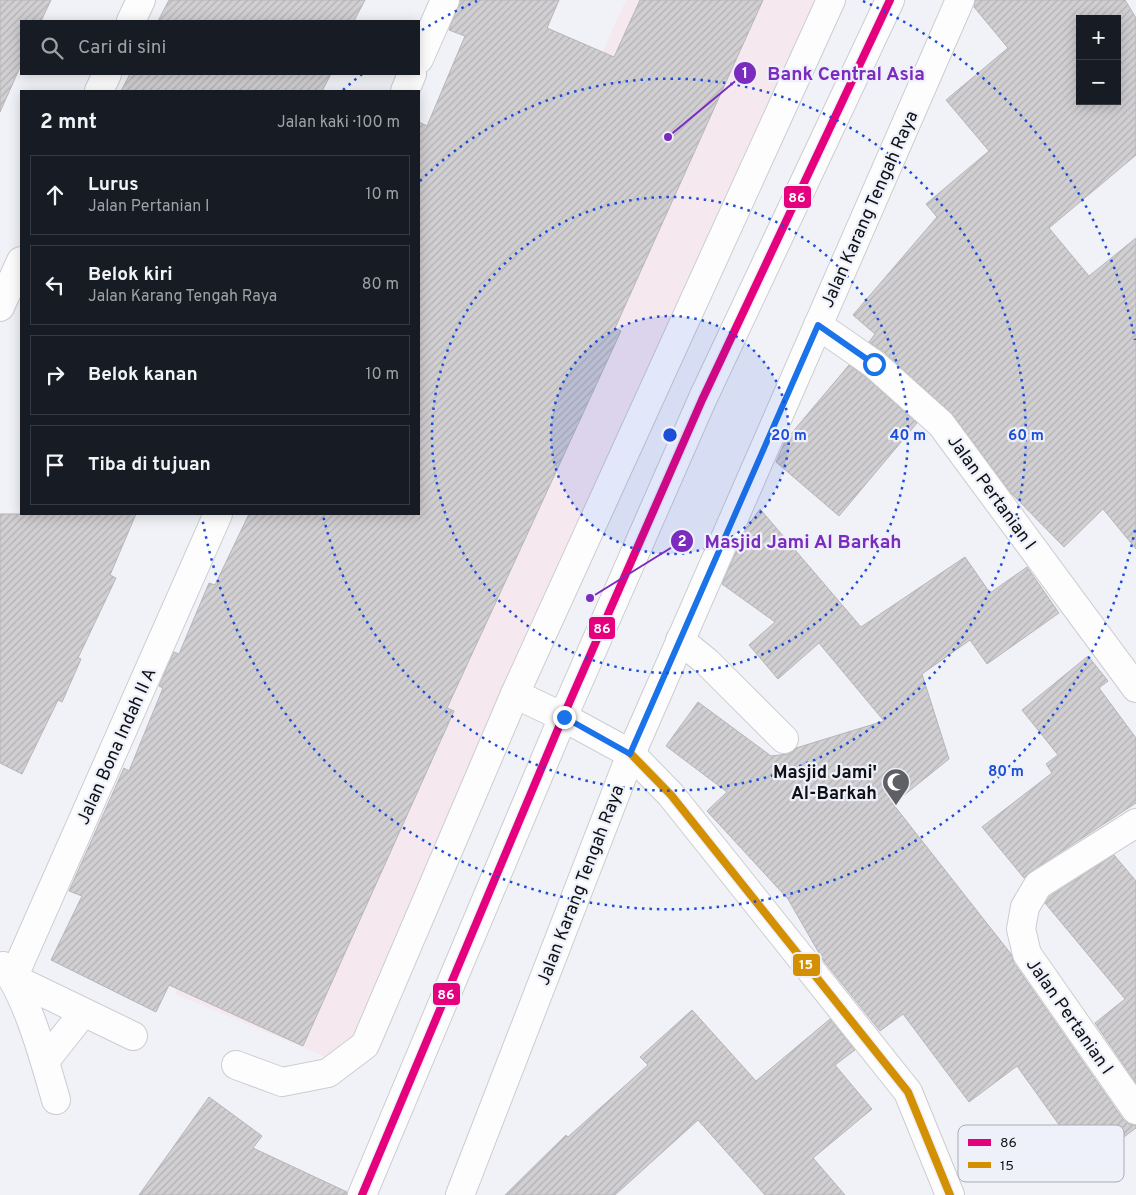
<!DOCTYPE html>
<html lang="id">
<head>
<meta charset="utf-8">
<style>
  body { margin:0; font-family:Overpass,sans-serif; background:#242831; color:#f1f3f6 }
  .controls { position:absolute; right:15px; top:15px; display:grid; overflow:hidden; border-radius:0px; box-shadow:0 2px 12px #0003 }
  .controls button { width:45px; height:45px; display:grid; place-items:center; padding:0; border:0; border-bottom:1px solid #363941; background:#171b24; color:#f1f3f6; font:25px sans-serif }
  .stop { position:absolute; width:15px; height:15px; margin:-11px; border:4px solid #1a73e8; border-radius:50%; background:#fff }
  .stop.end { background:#1a73e8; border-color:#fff; box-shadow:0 1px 5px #0008 }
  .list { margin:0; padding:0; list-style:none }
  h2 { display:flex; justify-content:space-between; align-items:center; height:65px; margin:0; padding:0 20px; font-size:21px }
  h2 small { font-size:16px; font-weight:400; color:#9ea1a6 }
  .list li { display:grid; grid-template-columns:32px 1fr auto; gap:15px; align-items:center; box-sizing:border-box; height:80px; margin:0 10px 10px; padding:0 10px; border:1px solid #363941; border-radius:0px }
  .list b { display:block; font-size:19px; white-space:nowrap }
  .list p { margin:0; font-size:16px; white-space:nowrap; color:#9ea1a6 }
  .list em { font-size:16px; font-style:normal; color:#9ea1a6 }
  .icon { flex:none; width:28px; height:28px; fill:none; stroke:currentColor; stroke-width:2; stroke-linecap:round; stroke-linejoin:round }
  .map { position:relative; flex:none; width:1136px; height:1195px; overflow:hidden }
  .search { position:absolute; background:#171b24; box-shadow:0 2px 12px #0003; left:20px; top:20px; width:400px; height:55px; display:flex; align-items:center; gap:12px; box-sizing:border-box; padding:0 18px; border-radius:0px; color:#9ea1a6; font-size:19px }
  .panel { position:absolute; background:#171b24; box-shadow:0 2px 12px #0003; left:20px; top:90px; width:400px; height:425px; border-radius:0px }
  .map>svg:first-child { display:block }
</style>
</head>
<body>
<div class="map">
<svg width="1136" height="1195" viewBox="0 0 1136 1195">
  <defs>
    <pattern id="building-hatch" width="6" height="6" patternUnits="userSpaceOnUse" patternTransform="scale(1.25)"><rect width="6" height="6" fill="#d1cfd2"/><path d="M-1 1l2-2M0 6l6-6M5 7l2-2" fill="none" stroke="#b2b1b3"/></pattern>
  </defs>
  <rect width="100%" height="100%" fill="#f1f2f7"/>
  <polygon fill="#f5e8ef" points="626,0 829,0 355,1069 175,994 392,514 419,514 419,456"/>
  <g fill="url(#building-hatch)" stroke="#b7b5b8" fill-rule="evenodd">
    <polygon points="0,0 51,0 41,21 21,21 21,65 0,112"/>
    <polygon points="169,0 365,0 354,21 158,21"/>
    <polygon points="460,0 559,0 547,28 614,57 640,0 763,0 615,328 621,331 447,708 454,711 303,1046 169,985 156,1012 51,960 82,896 69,891 124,768 129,771 163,688 159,686 174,652 179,654 209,583 215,585 249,514 419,514 419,122 427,126 465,36 449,30"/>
    <path d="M975,0H1125L1136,18V155L1049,228L1089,276L1136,238V549L1103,509L1064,547L1011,493L953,415L884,352L869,342L875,334L853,315L937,217L926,204L989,151L946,100L1008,48L974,7ZM1080,19H1117V101H1080Z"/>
    <polygon points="130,74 331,74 322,91 121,91"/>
    <polygon points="849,365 864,376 917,423 839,516 776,462 785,441"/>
    <polygon points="760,509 861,627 965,557 990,593 1027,567 1059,613 987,664 970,640 922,674 949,759 893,804 1011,954 1014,963 1123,1119 1129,1124 1136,1125 1136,1128 1087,1164 1017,1066 969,1102 903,1014 880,1031 823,960 788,899 707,811 727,792 666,746 698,702 771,756 788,754 796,748 884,721 819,643 778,679 749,645 775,622 722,584 747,527"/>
    <polygon points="0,514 136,514 110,575 116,578 78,658 81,659 62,702 58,700 22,774 0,763"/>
    <polygon points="1088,656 1108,681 1099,688 1136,738 1136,803 1030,872 1024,878 982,827 1052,773 1046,764 1058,755 1022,710"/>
    <polygon points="1114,855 1136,881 1136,1083 1095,1023 1125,999 1045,903 1050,896"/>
    <polygon points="692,1010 756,1081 830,1019 855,1050 835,1065 872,1109 813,1158 845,1195 765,1195 698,1120 615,1195 505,1195 566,1135 568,1137 648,1065 640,1057"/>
    <polygon points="209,1097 262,1136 253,1148 347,1192 347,1195 139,1195"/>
  </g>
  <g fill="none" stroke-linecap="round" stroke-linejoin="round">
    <g stroke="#cccdd1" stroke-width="30">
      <g id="minor">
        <polyline points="131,21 141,0"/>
        <polyline points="419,59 445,0"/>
        <polyline points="99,91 107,74"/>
        <polyline points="405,91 412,74"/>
        <polyline points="0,307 21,261"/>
        <polyline points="818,325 874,364 941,424 1136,688"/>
        <polyline points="680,640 707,662 784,739"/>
        <polyline points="515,694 563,717 631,754 671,795 908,1092 950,1195"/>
        <polyline points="1136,823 1038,885 1025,907 1021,929 1027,954 1136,1110"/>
        <path d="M3,966C27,994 45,1062 56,1100"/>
        <polyline points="13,978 218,514"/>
        <polyline points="13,978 133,1036"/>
        <polyline points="45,1061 83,1013"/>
        <polyline points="236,1065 282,1082 328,1073 365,1045 515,694 831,0"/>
      </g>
    </g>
    <g stroke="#cccdd1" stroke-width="30">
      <g id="major">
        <polyline points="362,1195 563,717 702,400 890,0"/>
        <polyline points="460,1195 631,754 960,0"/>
      </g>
    </g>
    <use href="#minor" stroke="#fdfdfe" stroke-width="28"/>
    <use href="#major" stroke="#fdfdfe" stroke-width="28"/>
    <g stroke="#eef0fa" stroke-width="11">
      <polyline id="bus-1" points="362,1195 563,717 702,400 890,0"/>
    </g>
    <g stroke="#eef0fa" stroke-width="11">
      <polyline id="bus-2" points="631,754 671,795 908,1092 950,1195"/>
    </g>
    <use href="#bus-1" stroke="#e5007d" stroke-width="8"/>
    <use href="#bus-2" stroke="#d49003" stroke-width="8"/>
  </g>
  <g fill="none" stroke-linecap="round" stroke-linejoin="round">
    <polyline stroke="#1a73e8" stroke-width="6" points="564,717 630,754 818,325 874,364"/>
  </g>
  <circle cx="670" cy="435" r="119" fill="#1d4ed8" fill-opacity=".12"/>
  <g fill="none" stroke="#1d4ed8" stroke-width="2.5" stroke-dasharray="2.5 5">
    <circle cx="670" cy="435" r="119"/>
    <circle cx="670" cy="435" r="238"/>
    <path d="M420 181A356 356 0 1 1 323 515"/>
    <path d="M1135 530A475 475 0 0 1 202 517M343 90A475 475 0 0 1 362 74M422 30A475 475 0 0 1 477 1M863 1A475 475 0 0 1 1135 340"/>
  </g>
  <defs>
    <g id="mosque-pin" transform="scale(1.4375)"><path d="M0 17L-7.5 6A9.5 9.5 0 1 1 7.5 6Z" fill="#5f6063" stroke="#eef0fa"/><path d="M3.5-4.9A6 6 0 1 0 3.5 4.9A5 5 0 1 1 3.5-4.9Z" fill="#fff"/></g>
  </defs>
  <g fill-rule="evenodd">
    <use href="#mosque-pin" x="896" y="782"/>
  </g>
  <g text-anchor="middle" stroke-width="4.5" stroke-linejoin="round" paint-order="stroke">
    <g font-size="18" fill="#101114" stroke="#eef0fa">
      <text transform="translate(869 209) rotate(-66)" y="6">Jalan Karang Tengah Raya</text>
      <text transform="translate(992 492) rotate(54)" y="6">Jalan Pertanian I</text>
      <text transform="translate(116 746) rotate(-66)" y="6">Jalan Bona Indah II A</text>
      <text transform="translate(580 885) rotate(-69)" y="6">Jalan Karang Tengah Raya</text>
      <text transform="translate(1070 1016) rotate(55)" y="6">Jalan Pertanian I</text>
    </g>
    <g font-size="18" font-weight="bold" fill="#101114" stroke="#eef0fa" text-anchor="end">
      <text x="877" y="778">Masjid Jami'<tspan x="877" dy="21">Al-Barkah</tspan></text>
    </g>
  </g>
  <rect x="958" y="1125" width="166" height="57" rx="8" fill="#eef0fa" stroke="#abadb5" stroke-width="1"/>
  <rect x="968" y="1139" width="23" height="7" fill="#e5007d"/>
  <rect x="968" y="1162" width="23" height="6" fill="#d49003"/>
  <g font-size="14" fill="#101114">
    <text x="1000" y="1147">86</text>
    <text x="1000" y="1170">15</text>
  </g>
  <circle cx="670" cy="435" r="8" fill="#1d4ed8" stroke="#eef0fa" stroke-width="2.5"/>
  <g font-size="15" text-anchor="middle" font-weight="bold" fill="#1d4ed8" stroke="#eef0fa" stroke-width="4.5" stroke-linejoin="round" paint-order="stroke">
    <text x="789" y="440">20 m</text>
    <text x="908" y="440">40 m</text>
    <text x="1026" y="440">60 m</text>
    <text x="1006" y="776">80 m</text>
  </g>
  <path fill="none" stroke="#7b2cbf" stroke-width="2" d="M668 137L745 73M590 598L682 541"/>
  <g fill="#7b2cbf" stroke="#eef0fa" stroke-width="2">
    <circle cx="668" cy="137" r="5"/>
    <circle cx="590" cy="598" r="5"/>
    <circle cx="745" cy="73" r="12"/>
    <circle cx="682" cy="541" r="12"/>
  </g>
  <g font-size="15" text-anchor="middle" font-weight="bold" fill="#fff">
    <text x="745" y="78">1</text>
    <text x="682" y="546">2</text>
  </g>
  <g font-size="19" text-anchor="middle" font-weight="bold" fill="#7b2cbf" stroke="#eef0fa" stroke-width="4.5" stroke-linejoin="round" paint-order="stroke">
    <text x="846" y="80">Bank Central Asia</text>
    <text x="803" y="548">Masjid Jami Al Barkah</text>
  </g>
  <g stroke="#eef0fa" stroke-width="2">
    <rect x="783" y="185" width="29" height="24" rx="5" fill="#e5007d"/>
    <rect x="588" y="616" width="28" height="24" rx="5" fill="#e5007d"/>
    <rect x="792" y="953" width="29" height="24" rx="5" fill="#d49003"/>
    <rect x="432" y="982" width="29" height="24" rx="5" fill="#e5007d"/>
  </g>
  <g font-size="14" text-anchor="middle" font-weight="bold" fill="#fff">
    <text x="797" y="202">86</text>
    <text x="602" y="633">86</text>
    <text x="806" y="969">15</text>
    <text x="446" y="999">86</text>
  </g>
</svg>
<div class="controls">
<button>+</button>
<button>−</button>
</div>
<div class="stop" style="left:874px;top:364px"></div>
<div class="stop end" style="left:564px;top:717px"></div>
<div class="search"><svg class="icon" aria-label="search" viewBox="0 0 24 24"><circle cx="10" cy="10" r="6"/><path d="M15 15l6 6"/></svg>Cari di sini</div>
<section class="panel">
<h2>2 mnt<small>Jalan kaki · 100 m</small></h2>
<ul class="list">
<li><svg class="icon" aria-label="ahead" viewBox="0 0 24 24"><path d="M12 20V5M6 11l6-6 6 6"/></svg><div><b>Lurus</b><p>Jalan Pertanian I</p></div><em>10 m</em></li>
<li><svg class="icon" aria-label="left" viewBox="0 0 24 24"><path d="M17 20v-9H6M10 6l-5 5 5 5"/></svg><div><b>Belok kiri</b><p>Jalan Karang Tengah Raya</p></div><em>80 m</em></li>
<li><svg class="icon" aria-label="right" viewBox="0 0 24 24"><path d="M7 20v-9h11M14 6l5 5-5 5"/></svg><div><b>Belok kanan</b></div><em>10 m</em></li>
<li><svg class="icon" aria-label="arrive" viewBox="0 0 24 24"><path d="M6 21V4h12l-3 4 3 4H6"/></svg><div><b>Tiba di tujuan</b></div></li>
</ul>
</section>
</div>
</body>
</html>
